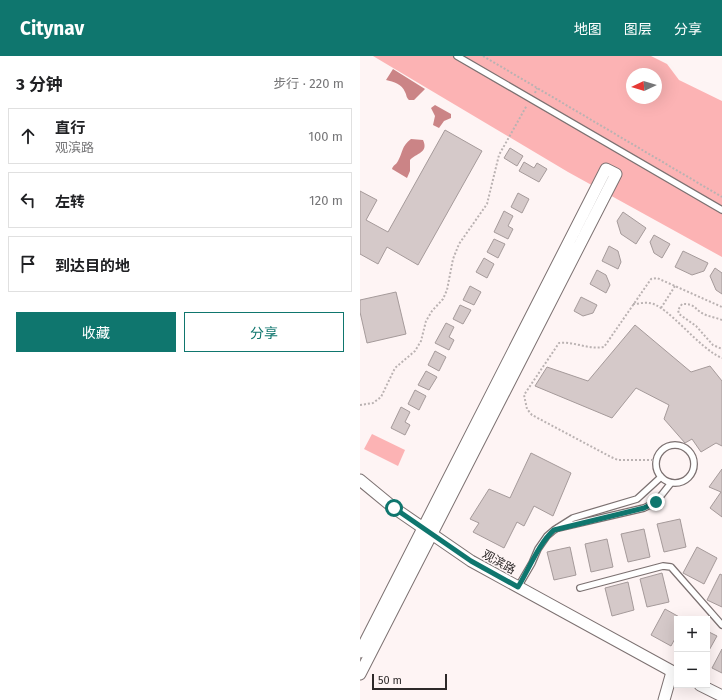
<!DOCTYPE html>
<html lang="zh">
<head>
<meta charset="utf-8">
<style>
  body { margin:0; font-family:"Fira Sans","Noto Sans SC",sans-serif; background:#f6f6f6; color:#202124 }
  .controls { position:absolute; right:12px; bottom:12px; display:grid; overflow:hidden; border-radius:0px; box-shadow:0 4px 16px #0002 }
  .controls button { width:36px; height:36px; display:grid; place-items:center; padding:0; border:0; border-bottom:1px solid #e0e0e0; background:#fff; color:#202124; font:20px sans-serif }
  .compass { position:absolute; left:266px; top:12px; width:36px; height:36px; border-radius:50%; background:#fff; box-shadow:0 4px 16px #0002; rotate:266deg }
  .scale { position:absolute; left:12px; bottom:10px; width:75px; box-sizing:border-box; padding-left:4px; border:2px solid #2d2929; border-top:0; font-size:11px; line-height:14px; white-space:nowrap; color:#2d2929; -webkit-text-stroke:3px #fef4f4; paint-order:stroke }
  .stop { position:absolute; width:12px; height:12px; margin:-9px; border:3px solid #0f766e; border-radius:50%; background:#fff }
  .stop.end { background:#0f766e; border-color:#fff; box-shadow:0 1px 4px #0008 }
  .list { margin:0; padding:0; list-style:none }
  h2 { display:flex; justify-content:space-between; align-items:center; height:52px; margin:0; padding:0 16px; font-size:17px }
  h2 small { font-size:13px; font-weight:400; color:#757577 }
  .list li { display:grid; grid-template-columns:26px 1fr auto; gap:12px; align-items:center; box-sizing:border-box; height:56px; margin:0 8px 8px; padding:0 8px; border:1px solid #e0e0e0; border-radius:0px }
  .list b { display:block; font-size:15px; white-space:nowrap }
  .list p { margin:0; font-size:13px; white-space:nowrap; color:#757577 }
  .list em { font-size:13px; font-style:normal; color:#757577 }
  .actions { display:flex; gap:8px; padding:12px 16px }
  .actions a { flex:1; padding:9px 0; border:1px solid #0f766e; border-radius:0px; text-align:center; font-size:14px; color:#0f766e }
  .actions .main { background:#0f766e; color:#fff }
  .icon { flex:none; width:22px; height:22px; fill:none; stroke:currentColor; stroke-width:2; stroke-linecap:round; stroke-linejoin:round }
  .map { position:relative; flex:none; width:362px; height:644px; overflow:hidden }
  header { display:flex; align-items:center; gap:24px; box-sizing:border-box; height:56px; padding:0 20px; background:#0f766e; color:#fff }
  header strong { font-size:19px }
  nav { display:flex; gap:22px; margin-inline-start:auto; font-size:14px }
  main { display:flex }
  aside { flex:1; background:#fff }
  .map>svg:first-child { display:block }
</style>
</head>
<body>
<header>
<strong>Citynav</strong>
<nav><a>地图</a><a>图层</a><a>分享</a></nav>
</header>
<main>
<aside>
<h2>3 分钟<small>步行 · 220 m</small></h2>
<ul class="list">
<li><svg class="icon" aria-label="ahead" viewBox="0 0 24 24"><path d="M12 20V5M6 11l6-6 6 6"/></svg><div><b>直行</b><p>观滨路</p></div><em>100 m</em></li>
<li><svg class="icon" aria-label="left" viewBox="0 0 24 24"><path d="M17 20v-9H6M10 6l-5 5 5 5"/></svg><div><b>左转</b></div><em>120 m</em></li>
<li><svg class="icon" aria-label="arrive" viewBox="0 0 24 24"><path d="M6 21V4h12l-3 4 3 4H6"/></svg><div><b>到达目的地</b></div></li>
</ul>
<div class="actions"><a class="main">收藏</a><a>分享</a></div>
</aside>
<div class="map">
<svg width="362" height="644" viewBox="0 0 362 644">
  <rect width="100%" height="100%" fill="#fef4f4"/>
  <g fill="#fcb3b4" fill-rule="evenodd">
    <path d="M13,0H291L307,8L319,24L362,45V201L208,116ZM272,18H296V42H272Z"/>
    <polygon points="12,378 45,394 38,410 4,393"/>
  </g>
  <g fill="#cb8486">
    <path d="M33,13L65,33L54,44H49C46,41 47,40 45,36C42,28 34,26 26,24Z"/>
    <polygon points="75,49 91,58 91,62 84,65 79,72 73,69 75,60 71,52"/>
    <path d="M51,83L63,84C69,97 56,97 50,104V115L47,122L32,113C33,109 36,109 38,105C43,96 41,91 51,83Z"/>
  </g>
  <g fill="#d5c9c9" stroke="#a59a9a">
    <polygon points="85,74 122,95 58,209 27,191 18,208 0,198 0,135 17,144 6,164 28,176"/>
    <polygon points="150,92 163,100 157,110 144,102"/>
    <polygon points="164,106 174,112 177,107 187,113 179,126 159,115"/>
    <polygon points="158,137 169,143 162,157 151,151"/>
    <polygon points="144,155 153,160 148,170 153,173 148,183 134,176"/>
    <polygon points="263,156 286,172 276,188 261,178 257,165"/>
    <polygon points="294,179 310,188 302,202 294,197 290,186"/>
    <polygon points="134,183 145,188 138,202 127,196"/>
    <polygon points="249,190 258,195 261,206 258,213 242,205"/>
    <polygon points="323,195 348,207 344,215 332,219 315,211"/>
    <polygon points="124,202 134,208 127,222 116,216"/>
    <polygon points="355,212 362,217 362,238 356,234 350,220"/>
    <polygon points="237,214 246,219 250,229 246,237 230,228"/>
    <polygon points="110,230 121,236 114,249 103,244"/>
    <polygon points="36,236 46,278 7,287 0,256 0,244"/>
    <polygon points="221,241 237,249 233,257 223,260 214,255"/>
    <polygon points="100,249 111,254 103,268 93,263"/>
    <polygon points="86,267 94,271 89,281 94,284 89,294 75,287"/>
    <polygon points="275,269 331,316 350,310 362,325 362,390 356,387 341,396 332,383 325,387 304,363 309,349 276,332 252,362 175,330 187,311 228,325"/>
    <polygon points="75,295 86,301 79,315 68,309"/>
    <polygon points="66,315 77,321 69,334 58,329"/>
    <polygon points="55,334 66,340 59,354 48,348"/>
    <polygon points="41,351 50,356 45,366 50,369 45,379 31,372"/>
    <polygon points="171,397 211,417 193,460 174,450 164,470 157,466 144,492 113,476 119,467 110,463 129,433 150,442"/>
    <polygon points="362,413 362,461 350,452 361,436 349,431"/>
    <polygon points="320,463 326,491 304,496 297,468"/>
    <polygon points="284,473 290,501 268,506 261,478"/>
    <polygon points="247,483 253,511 231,516 225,488"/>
    <polygon points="210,491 216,519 194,524 187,496"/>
    <polygon points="337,491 357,502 344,528 323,517"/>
    <polygon points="302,517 309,546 287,551 280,523"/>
    <polygon points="360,518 362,519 362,551 347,544"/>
    <polygon points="268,526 274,554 252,560 245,532"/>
    <polygon points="305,553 323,563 317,563 317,579 311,590 291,579"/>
    <polygon points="347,575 357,580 347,598"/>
    <polygon points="362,593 362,617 352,612"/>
  </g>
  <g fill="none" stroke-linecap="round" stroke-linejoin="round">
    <g stroke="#7c7171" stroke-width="8">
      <g id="lane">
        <polyline points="97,0 362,154"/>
        <circle cx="315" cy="408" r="19"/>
        <polyline points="198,472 284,452 296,446 311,427"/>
        <polyline points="158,531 172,507 178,493 187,480 194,474 213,462 277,443 301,421"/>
        <polyline points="220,532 303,510 311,511 362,569"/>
      </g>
    </g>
    <g stroke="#7c7171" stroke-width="13">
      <g id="street">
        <polyline points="0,424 34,452 111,505 317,618"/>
        <polyline points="0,596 246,113 256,118 0,618"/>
        <polyline points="340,629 362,640"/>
        <polyline points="304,644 312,616"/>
      </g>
    </g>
    <g stroke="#bab2b2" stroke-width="2" stroke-dasharray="2 2" stroke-linecap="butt">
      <polyline points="123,0 362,141"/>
      <polyline points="175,37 177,32"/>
      <path d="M273,248C278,248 284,246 289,247C307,248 339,293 362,302"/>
      <polyline points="301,252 315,230"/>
      <path d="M362,264C357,262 351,261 346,259C335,255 336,247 322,248L318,254L319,258L336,270L353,289L362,293"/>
      <polyline points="0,349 13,347 21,341 35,312 55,295 61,285 66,265 72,255 83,243 87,234 93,203 99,188 127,148 139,99 167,49"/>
      <path d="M297,404H258L251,401L172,359L167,353L164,339L199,287C214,285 228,294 244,291L291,223L297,222L362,251"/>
    </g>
    <use href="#lane" stroke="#fff" stroke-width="5.5"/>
    <use href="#street" stroke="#fff" stroke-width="11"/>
  </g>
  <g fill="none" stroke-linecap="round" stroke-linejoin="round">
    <path stroke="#0f766e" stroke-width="5" d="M34,452L111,505L158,531C169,513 179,487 194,474L284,452L296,446"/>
  </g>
  <g text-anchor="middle" stroke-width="3" stroke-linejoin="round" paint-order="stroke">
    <g font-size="12" fill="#2d2929" stroke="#fef4f4">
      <text transform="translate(139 506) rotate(29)" y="4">观滨路</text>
    </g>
  </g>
</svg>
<div class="controls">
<button>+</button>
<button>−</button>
</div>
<svg class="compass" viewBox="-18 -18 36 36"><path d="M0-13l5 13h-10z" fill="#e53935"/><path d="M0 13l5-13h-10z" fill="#757577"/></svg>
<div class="scale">50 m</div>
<div class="stop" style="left:34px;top:452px"></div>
<div class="stop end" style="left:296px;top:446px"></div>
</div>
</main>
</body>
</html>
